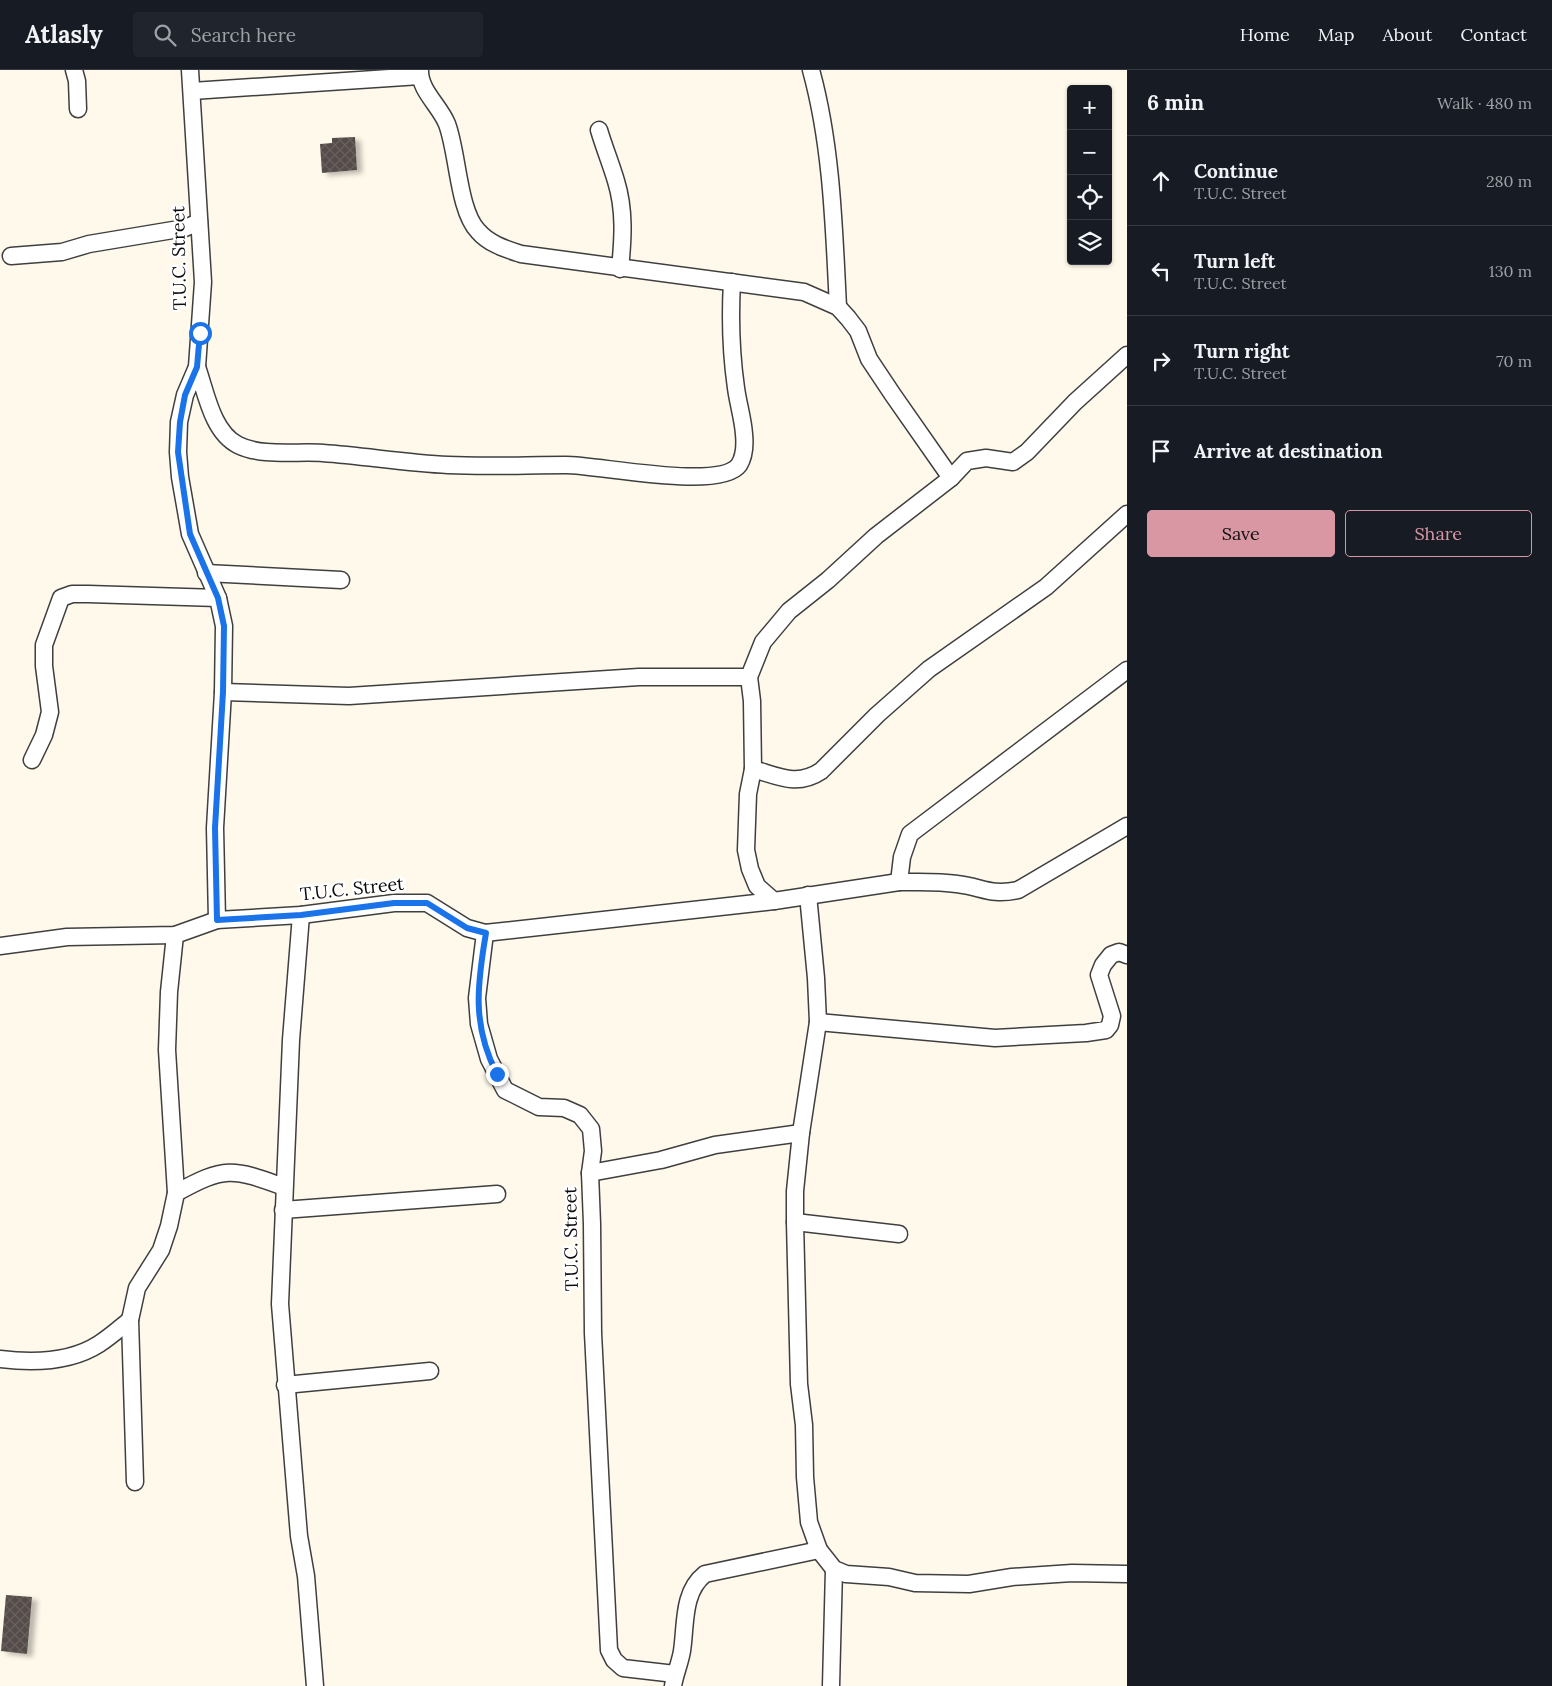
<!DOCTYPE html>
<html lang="en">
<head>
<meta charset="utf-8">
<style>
  body { margin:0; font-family:Lora,serif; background:#20242c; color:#f1f3f6 }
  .controls { position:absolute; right:15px; top:15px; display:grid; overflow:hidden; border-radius:5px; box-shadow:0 1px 4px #0004 }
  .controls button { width:45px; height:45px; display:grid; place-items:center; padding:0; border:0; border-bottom:1px solid #363941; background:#171b24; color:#f1f3f6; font:25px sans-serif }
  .stop { position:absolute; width:15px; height:15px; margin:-11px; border:4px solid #1a73e8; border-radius:50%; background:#fff }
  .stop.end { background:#1a73e8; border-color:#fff; box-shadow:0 1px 5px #0008 }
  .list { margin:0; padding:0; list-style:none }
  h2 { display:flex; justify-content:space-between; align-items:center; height:65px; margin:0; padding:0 20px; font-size:21px }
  h2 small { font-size:16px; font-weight:400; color:#9ea1a6 }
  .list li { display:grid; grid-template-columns:32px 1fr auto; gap:15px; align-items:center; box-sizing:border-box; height:90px; padding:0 20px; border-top:1px solid #363941 }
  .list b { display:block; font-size:19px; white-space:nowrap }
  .list p { margin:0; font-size:16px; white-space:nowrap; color:#9ea1a6 }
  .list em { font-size:16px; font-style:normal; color:#9ea1a6 }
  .actions { display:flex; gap:10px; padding:15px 20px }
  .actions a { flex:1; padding:11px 0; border:1px solid #d996a3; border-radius:5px; text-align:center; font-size:18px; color:#d996a3 }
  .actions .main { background:#d996a3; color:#111 }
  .icon { flex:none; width:28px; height:28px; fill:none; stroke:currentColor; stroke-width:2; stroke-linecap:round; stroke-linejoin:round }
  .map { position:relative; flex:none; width:1127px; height:1616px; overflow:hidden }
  header { display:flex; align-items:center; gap:30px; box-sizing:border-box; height:70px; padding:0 25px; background:#171b24; border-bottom:1px solid #363941 }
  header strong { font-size:24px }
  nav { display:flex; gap:28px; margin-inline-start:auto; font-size:18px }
  .search { width:350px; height:45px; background:#20242c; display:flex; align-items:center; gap:12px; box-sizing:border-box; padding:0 18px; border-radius:5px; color:#9ea1a6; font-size:19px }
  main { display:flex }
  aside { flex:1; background:#171b24 }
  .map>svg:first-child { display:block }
</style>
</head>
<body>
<header>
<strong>Atlasly</strong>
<div class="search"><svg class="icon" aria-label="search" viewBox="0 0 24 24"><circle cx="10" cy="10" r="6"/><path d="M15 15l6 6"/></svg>Search here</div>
<nav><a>Home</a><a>Map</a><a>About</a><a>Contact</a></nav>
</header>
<main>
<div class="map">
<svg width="1127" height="1616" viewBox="0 0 1127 1616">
  <defs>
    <pattern id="building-cross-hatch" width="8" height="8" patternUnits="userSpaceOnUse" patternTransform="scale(1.25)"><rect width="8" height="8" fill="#554c48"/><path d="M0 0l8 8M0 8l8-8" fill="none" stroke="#68615e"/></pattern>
    <filter id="shadow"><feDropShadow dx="5.5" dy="3" stdDeviation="2.5" flood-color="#0004"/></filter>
  </defs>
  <rect width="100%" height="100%" fill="#fff9eb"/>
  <g fill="url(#building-cross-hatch)" filter="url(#shadow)">
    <polygon points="355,67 357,100 322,103 320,74 332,73 332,68"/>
    <polygon points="6,1525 32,1527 27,1584 1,1581"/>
  </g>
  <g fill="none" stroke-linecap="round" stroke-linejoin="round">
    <g stroke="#3f3f3f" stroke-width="19">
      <g id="street">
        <polyline points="74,0 77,11 78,39"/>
        <polyline points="190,0 203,212 197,297 185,325 179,352 178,382 180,407 190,464 218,528 224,556 223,622 215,758 217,850"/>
        <path d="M420,0C419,20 440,36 447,54C458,83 458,140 478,161C489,174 506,179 521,184L804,222L838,237L848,248L858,261L869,289L893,325L951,408"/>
        <path d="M811,0C832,76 834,159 838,237"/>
        <polyline points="192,21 420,6"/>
        <path d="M599,60C604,77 611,94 616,111C625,140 623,169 620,199"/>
        <polyline points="11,186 62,182 89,174 185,158 199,152"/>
        <path d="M197,297C206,322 212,362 238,375C262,387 297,381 323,383C365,386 406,393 448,395C487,397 527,395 566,395C599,395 720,421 739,395C744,387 745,374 744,364C743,349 738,333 736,318C731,283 730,247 732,212"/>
        <polyline points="206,503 341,510"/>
        <path d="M1127,600L910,764L902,787L899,812C918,812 938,811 957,814C983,817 990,826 1018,820L1127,756"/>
        <polyline points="223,622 349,626 639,607 749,607"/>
        <polyline points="32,690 44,665 50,642 44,596 44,575 61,528 72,524 88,524 218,528"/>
        <path d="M753,699C778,706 797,717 821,701L877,645L929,599L1046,517L1127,444"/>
        <polyline points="808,825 816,908 818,952 801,1063 795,1121 795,1152 799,1314 804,1355 805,1407 809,1452 819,1480 834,1499 846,1504 889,1507 915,1513 969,1514 1012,1507 1072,1503 1127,1504"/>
        <polyline points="774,831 757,816 750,799 746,780 748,724 753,699 752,631 749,607 763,572 789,541 828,510 876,466 951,408 967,391 986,388 1013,392 1027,382 1075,332 1127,285"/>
        <polyline points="301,845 291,970 280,1234 299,1466 306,1506 315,1616"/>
        <polyline points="485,863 774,831 899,812"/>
        <polyline points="0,876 67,867 175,865 217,850 301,845 394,833 427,833 467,858 485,863 477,928 479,954 489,989 505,1020 539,1037 564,1038 580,1045 591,1059 593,1081 590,1103 592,1154 593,1263 609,1580 614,1590 623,1598 675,1604"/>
        <polyline points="818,952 995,968 1086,963 1106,960 1110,955 1112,946 1099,905 1103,895 1111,885 1119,882 1127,885"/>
        <polyline points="590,1103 661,1090 715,1075 801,1063"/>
        <path d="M176,1123C225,1096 232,1098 284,1117"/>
        <polyline points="283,1140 497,1124"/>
        <polyline points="795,1152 899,1164"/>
        <path d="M0,1289C32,1293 71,1292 99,1274C110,1267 120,1258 130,1250"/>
        <polyline points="285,1315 430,1301"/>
        <polyline points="135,1412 130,1250 137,1218 161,1180 169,1156 176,1123 167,980 169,922 175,865"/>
        <path d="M673,1616C675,1604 680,1593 682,1581C686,1555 682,1522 705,1504L819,1480"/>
        <polyline points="831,1616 834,1499"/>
      </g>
    </g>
    <use href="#street" stroke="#fff" stroke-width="16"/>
  </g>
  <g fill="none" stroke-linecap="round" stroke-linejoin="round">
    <path stroke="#1a73e8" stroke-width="6" d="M200,263L197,297L185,325L180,352L178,382L190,464L218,528L224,556L223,622L215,758L217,850L301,845L394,833H427L467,858L486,863C477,915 472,956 497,1004"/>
  </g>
  <g text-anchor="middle" stroke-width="5" stroke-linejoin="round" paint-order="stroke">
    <g font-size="18" fill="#0c0c0c" stroke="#fff">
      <text transform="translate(179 188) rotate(-91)" y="6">T.U.C. Street</text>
      <text transform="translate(352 819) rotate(-6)" y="6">T.U.C. Street</text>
      <text transform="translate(571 1169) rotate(-91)" y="6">T.U.C. Street</text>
    </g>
  </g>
</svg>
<div class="controls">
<button>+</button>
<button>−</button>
<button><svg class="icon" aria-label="locate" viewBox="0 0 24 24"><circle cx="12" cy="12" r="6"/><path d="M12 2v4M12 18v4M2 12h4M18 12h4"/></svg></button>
<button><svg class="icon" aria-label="layers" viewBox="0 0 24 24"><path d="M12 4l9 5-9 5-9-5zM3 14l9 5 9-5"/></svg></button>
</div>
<div class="stop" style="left:200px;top:263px"></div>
<div class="stop end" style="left:497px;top:1004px"></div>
</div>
<aside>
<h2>6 min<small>Walk · 480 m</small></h2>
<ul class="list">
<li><svg class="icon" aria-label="ahead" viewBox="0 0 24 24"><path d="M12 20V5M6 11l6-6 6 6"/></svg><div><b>Continue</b><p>T.U.C. Street</p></div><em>280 m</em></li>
<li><svg class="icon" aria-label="left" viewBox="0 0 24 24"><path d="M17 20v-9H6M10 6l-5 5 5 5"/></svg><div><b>Turn left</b><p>T.U.C. Street</p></div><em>130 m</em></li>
<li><svg class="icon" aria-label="right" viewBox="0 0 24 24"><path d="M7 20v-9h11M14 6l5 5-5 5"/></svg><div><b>Turn right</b><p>T.U.C. Street</p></div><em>70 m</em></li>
<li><svg class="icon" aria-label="arrive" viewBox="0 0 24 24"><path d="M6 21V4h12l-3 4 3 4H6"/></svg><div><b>Arrive at destination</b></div></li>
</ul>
<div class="actions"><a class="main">Save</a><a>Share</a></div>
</aside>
</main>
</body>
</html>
